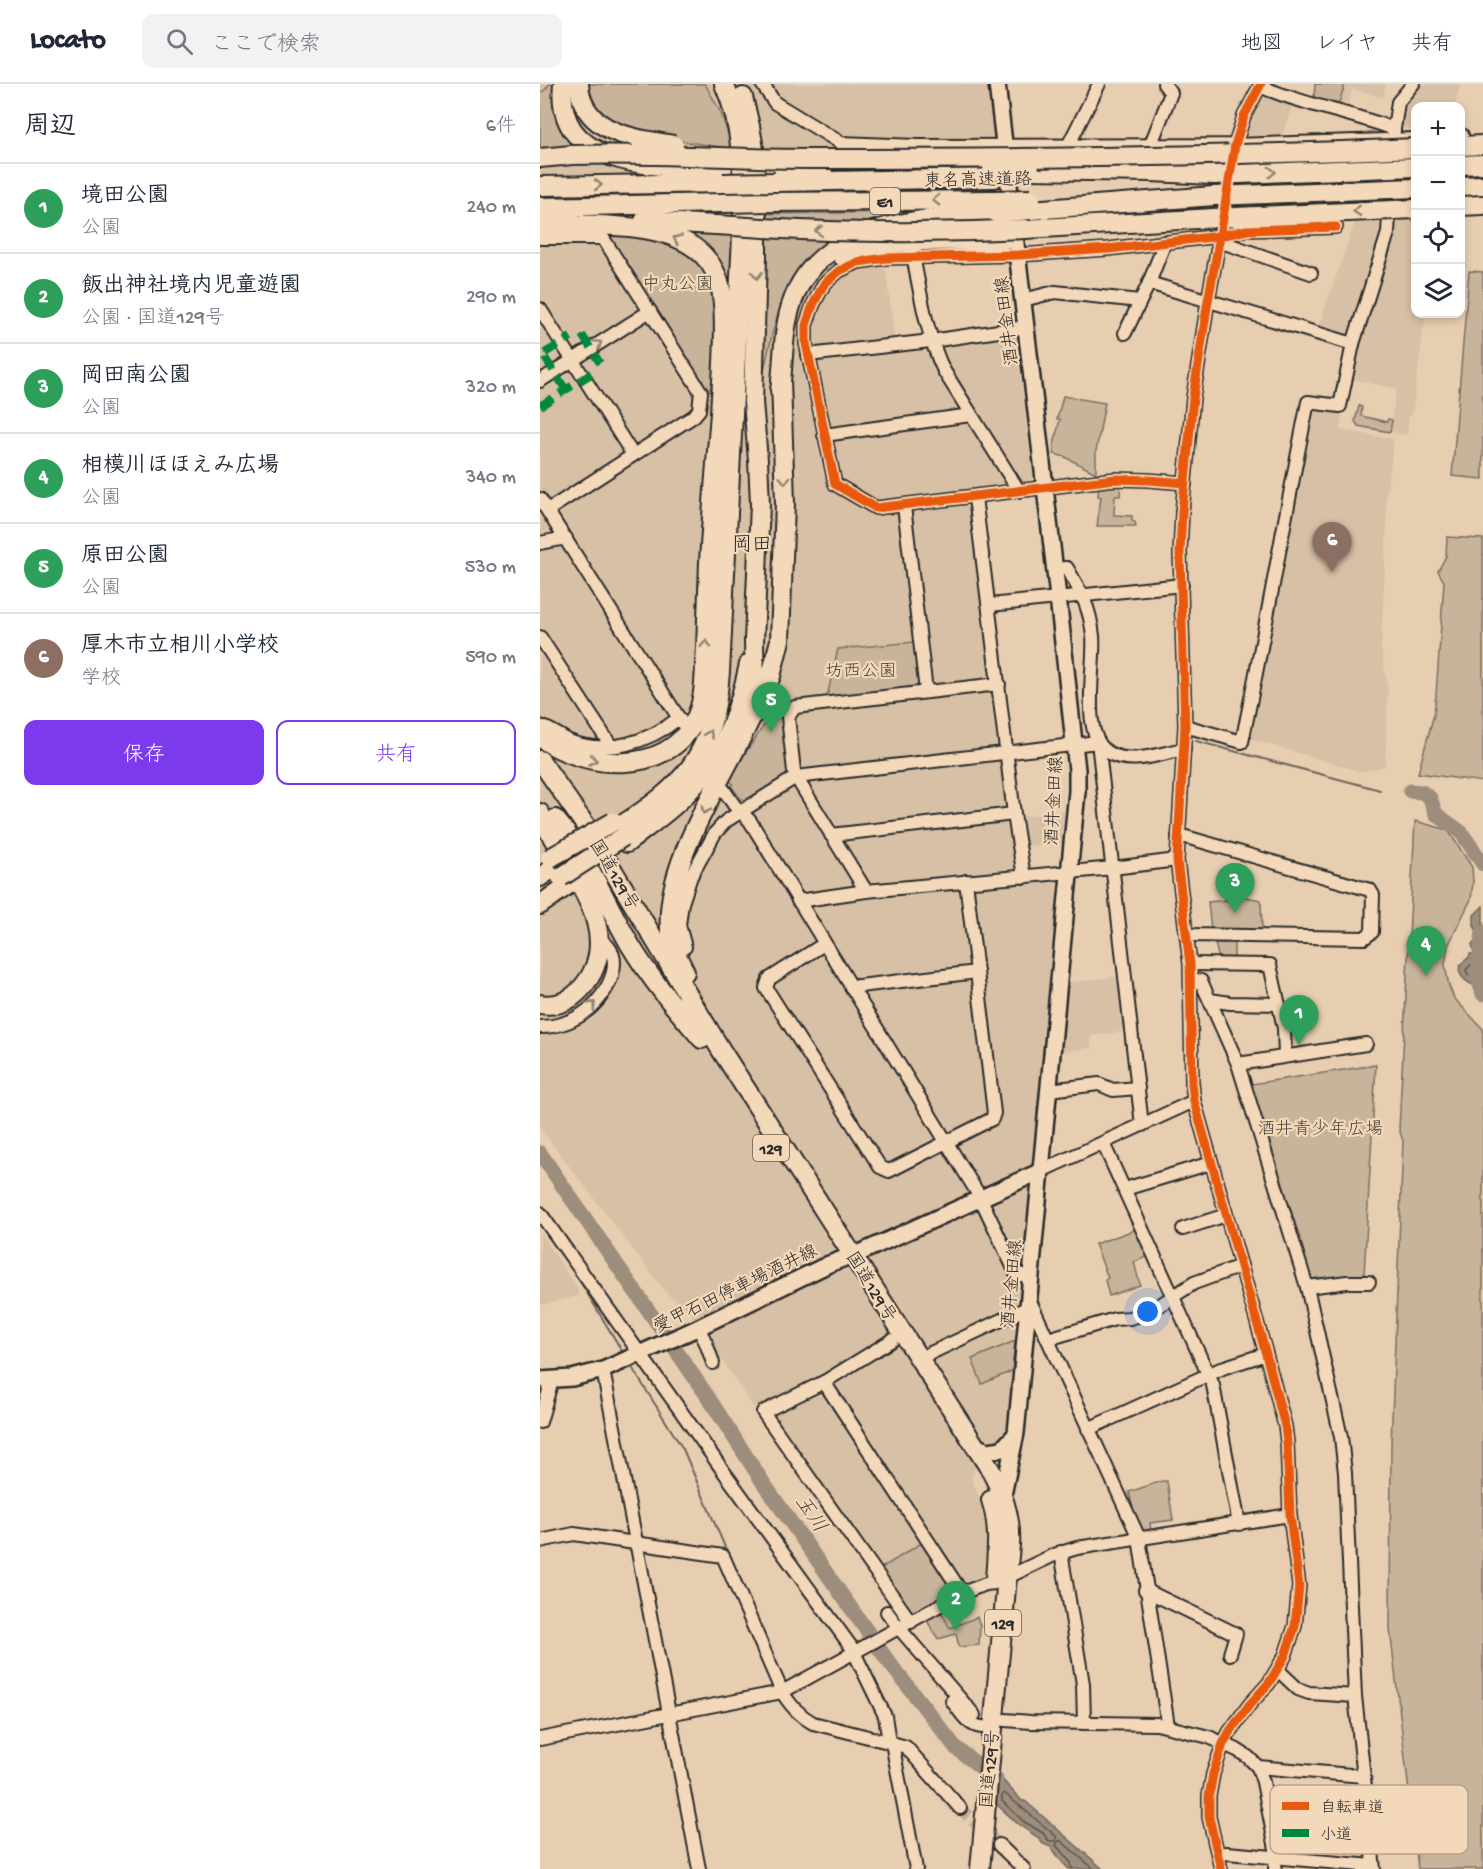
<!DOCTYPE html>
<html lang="ja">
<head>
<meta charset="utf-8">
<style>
  body { margin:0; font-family:"Gochi Hand","Klee One",sans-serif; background:#f2f2f3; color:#1f2937 }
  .controls { position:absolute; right:18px; top:18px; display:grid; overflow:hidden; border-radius:12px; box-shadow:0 3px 9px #0003 }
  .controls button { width:54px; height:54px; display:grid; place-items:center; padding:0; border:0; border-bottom:2px solid #e0e1e3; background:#fff; color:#1f2937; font:30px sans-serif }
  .you { position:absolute; left:608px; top:1228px; width:21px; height:21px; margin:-15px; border:4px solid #fff; border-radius:50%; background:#1a73e8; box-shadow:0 0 0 9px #1a73e833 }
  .badge { display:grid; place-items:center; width:39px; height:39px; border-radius:50%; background:#7c3aed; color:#fff; font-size:20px; font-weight:700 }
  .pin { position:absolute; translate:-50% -50px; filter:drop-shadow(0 2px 3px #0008) }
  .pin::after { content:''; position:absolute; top:32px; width:21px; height:18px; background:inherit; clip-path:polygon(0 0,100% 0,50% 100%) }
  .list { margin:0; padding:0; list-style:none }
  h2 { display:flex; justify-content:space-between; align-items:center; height:78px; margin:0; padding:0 24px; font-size:26px }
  h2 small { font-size:20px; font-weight:400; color:#747a83 }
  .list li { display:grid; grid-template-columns:39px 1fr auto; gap:18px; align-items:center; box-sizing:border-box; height:90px; padding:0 24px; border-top:2px solid #e0e1e3 }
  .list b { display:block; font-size:22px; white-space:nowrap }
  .list p { margin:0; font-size:20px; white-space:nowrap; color:#747a83 }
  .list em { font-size:20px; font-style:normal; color:#747a83 }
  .actions { display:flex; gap:12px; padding:18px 24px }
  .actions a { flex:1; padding:14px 0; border:2px solid #7c3aed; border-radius:12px; text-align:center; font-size:21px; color:#7c3aed }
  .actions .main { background:#7c3aed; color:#fff }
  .icon { flex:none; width:33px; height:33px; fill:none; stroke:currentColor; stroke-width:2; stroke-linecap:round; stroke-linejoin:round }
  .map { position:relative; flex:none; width:943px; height:1785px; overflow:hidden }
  header { display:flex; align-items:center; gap:36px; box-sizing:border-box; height:84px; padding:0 30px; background:#fff; border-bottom:2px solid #e0e1e3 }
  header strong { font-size:28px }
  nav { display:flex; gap:33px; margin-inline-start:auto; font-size:21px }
  .search { width:420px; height:54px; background:#f2f2f3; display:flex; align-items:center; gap:15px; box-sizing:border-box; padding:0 21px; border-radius:12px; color:#747a83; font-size:22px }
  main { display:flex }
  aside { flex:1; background:#fff }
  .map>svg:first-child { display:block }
</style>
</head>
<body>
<header>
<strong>Locato</strong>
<div class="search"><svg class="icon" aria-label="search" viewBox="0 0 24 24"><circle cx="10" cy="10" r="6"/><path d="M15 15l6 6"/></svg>ここで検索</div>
<nav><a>地図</a><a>レイヤ</a><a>共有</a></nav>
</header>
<main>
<aside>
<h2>周辺<small>6件</small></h2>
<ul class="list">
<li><span class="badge" style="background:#2e9e5b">1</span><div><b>境田公園</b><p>公園</p></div><em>240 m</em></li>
<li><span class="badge" style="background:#2e9e5b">2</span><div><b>飯出神社境内児童遊園</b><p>公園 · 国道129号</p></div><em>290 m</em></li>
<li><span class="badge" style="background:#2e9e5b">3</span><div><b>岡田南公園</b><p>公園</p></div><em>320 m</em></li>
<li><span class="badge" style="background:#2e9e5b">4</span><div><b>相模川ほほえみ広場</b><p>公園</p></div><em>340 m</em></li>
<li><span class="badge" style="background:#2e9e5b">5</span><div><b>原田公園</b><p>公園</p></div><em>530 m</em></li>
<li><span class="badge" style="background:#8d6e63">6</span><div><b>厚木市立相川小学校</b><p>学校</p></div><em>590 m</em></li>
</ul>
<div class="actions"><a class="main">保存</a><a>共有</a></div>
</aside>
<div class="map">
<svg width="943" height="1785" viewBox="0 0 943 1785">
  <rect width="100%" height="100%" fill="#e7ceb1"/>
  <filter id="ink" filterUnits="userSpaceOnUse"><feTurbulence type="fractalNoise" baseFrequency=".0167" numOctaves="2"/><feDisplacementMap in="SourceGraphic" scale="12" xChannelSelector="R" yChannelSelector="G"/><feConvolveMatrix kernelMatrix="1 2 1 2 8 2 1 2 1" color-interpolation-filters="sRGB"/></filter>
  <g filter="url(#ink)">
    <g fill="#d7c0a6">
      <polygon points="0,0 451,0 458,52 345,181 356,264 388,261 472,403 431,409 480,796 512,794 517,800 509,901 581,892 588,947 551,952 551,964 525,967 506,963 475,1257 432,1276 443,1300 472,1287 468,1340 463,1352 452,1358 446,1357 431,1394 445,1427 448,1443 444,1491 438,1496 423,1499 392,1452 340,1485 229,1331 214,1324 148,1225 127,1210 0,1044"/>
      <polygon points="806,0 846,0 843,14 813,5 806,25 799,22"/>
      <polygon points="877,0 920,0 915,22 876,22 875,46 858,41 862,18"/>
      <polygon points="721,7 753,19 742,53 703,55 704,42"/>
      <polygon points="875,132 876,230 885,230 885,234 872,331 869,332 867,351 850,348 856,305 809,294 816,259 777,247 816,135"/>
      <polygon points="472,251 476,254 493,394 489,400 484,401 476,398 408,286 398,264 403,259"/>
      <polygon points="777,326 802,330 800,346 854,355 846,411 847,441 841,563 848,607 845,682 822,688 711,655 709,649 727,574 726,569 731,535 771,331"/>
      <polygon points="524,727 522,759 482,763 478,733"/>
      <polygon points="0,1149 36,1202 39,1212 0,1221"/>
    </g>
    <g fill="#c8b39b" stroke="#7a6f63" stroke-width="1.5">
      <polygon points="9,0 16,0 46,66 0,69 0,9 6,5"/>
      <polygon points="47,0 165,0 181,29 193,65 102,51 68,37 52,19"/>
      <polygon points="775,0 805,0 798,22 774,15"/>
      <path d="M363,128V131C342,138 318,143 297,152C241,178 233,251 220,303L221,130Z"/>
      <polygon points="197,147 190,269 185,207 139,148"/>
      <polygon points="65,148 114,152 158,172 177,210 177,292 168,308"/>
      <polygon points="929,187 943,188 943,395 912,392"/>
      <polygon points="523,312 565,319 556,367 556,389 525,373 514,370 514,361 520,335 517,335"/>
      <polygon points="819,322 822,323 821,332 847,338 848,335 852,336 850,348 818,342 815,337"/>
      <polygon points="581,398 580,412 575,412 574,431 592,432 592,437 595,438 596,442 557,442 561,413 558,412 559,400"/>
      <polygon points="907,453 943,455 943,698 878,689 894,630 896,611 904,498 898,487 906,472"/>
      <polygon points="375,558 380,598 376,603 287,613 298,565"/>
      <polygon points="243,613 250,619 242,630 248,687 245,693 207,716 201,715 191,702 193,700 188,695"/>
      <polygon points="875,737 908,746 932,783 933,798 931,815 908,862 905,881 909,902 914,914 943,945 943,1785 878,1785 850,1545 851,1359 863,1057 859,1045"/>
      <polygon points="687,809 721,816 722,847 671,846 668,818 687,816"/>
      <polygon points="675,859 694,859 694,877 679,876"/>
      <polygon points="836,981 824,1191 772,1197 711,1000"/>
      <polygon points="597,1145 609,1172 594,1178 600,1201 569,1212 565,1196 568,1194 555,1160"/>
      <polygon points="475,1257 472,1287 442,1300 432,1275"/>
      <polygon points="622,1397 627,1397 633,1436 610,1439 611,1447 604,1448 600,1447 596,1437 589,1408"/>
      <polygon points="383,1458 413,1503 411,1510 375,1528 370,1527 340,1485"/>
      <polygon points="401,1527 410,1544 437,1533 440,1541 439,1561 419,1563 416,1550 398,1555 386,1535"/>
    </g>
    <g fill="#9c8d7c" stroke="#6f665c" stroke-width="1.5">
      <path d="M943,822C943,841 943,891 933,901C926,898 915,889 921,880C923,877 927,876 929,873L930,870H933L934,869L932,860L940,852L934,842V831Z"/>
      <polygon points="457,1690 482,1717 485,1717 563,1785 529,1785 523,1779 511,1763 503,1760 499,1754 479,1741 455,1719"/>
    </g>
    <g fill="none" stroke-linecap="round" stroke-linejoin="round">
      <g stroke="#58524b" stroke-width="1.5">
        <polyline points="943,858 939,863 939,872 926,886 928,891 932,893 937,887 943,885"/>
        <polygon points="464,1709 516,1752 516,1757 509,1757 503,1749 483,1737 462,1717 462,1711"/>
        <polyline points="532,1785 531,1779 516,1761 518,1757 521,1757 554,1785"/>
      </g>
      <g stroke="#6f665c" stroke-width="2">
        <polyline points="232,0 238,13 264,30"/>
        <polyline points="381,182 393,238"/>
        <polyline points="405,275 479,395"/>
        <polyline points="553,520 558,543"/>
        <polyline points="558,588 558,636"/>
        <polyline points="656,657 840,706"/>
        <polyline points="614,666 633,660"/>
        <polyline points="32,1184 82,1267"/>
        <polyline points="93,1285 143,1365 187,1468"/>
        <polyline points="203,1504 245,1599"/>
      </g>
      <g stroke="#9c8d7c" stroke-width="15">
        <polyline points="870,707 882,708 890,714 896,730 921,748 943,780"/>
        <polyline points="943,848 937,892 943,910"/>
        <polyline points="0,1069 168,1313 222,1397 348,1577 416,1664 456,1695"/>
      </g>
      <g stroke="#c1ad96" stroke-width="12" stroke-dasharray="12 6" stroke-linecap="butt">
        <polyline points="356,71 368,143"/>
        <polyline points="420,1724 459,1761"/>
      </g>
      <g stroke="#2b2b2b" stroke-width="16">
        <g id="minor">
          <polyline points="222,0 235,19 301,59 377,62 695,61 876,55"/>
          <polyline points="854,45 858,18 873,0"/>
          <polyline points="920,52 922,51"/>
          <polyline points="611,60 631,9 624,0"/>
          <polyline points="528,62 559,0"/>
          <polyline points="0,154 63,154 161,308 159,326 154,332 8,426"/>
          <polyline points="679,157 771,189"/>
          <path d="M372,166C380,207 386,250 404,287L479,407"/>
          <polyline points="609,199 813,260"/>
          <polyline points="483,216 515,208 600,217"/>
          <polyline points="0,225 93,371"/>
          <polyline points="585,249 609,199 625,158"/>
          <polyline points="268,271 391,257 486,243"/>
          <polyline points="0,297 110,227"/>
          <polyline points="284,351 431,331"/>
          <polyline points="645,399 608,396 575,395 336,424 295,400 266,259 266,241 273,221 284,200 299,187 318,178 346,174 478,171 568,165 680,152 707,146 796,143"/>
          <polyline points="435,413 474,730 484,793"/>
          <polyline points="0,415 142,639"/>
          <polyline points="364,422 386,607"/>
          <polyline points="0,459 26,454"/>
          <path d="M515,485L527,484C541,508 550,523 553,552C556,582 538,655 571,670C593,681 622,669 644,665"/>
          <polyline points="450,521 642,501"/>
          <polyline points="0,553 71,662"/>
          <path d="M0,642C11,645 19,652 29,657C66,672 109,658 139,634"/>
          <path d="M645,642L702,658C726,545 745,431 768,318L800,322L813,260L848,149L854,45C810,28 762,21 720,2"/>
          <polyline points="184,706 194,721 210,737 440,1113 476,1189 491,1194"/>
          <polyline points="291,751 474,730"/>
          <polyline points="638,753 646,753 830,806 833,811 832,848 824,854 648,851"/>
          <polyline points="326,807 256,693 254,687 248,633 255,623 459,600"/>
          <polyline points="258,817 326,807 573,784 637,776"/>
          <polyline points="284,860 229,895 226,904 340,1083 349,1087 452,1035 454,1029 426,797"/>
          <polyline points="145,863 139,841 142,819 151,792 175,749 186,737 256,693 558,658 602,1041"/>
          <polyline points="650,880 730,881 744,944 745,972"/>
          <polyline points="651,895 661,897 698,980 767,1203 801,1353 805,1389 815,1612 834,1785"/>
          <polyline points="311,903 437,888"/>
          <polyline points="670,916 690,919 739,920"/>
          <path d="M0,943C18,943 34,937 48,926C68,910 89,871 59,855"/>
          <polyline points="698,980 826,960"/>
          <polyline points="509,1006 559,1000 573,1006 598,1004"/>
          <polyline points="563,1059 673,1301 699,1440"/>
          <polyline points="501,1087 654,1017"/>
          <polyline points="585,1105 671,1079"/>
          <polyline points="0,1129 184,1388 312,1564 345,1632 349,1658"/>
          <polyline points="643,1145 686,1131"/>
          <polyline points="767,1203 807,1198 829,1198"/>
          <polyline points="490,1217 599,1454 628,1642"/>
          <polyline points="158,1243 166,1259 173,1279"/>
          <polyline points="508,1255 575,1235 590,1234 609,1228 654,1199 701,1182"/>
          <polyline points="352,1256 284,1298 223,1328 371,1538"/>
          <polyline points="378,1275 489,1223"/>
          <polyline points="63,1286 159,1785"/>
          <polyline points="284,1298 422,1509"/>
          <polyline points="0,1338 12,1296"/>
          <polyline points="548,1345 685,1283 726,1270"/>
          <path d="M0,1457L34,1450L183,1472L242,1608C251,1622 259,1631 273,1639L352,1659L376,1785"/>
          <polyline points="521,1468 543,1600 544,1639"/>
          <polyline points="468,1490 474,1490 514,1471 537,1464 750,1431"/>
          <polyline points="605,1506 696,1550 690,1570"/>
          <polyline points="347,1528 359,1544 434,1631"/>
          <polyline points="738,1586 758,1605 769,1609 815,1612"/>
          <path d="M412,1617C421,1628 427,1642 442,1643"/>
          <polyline points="465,1636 491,1638 617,1640 669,1653 697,1666 708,1673 718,1683 723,1698 736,1765 735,1785"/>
          <polyline points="0,1655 242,1608 422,1509 446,1500 455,1499"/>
          <polyline points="352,1659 366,1663 420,1724"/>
          <polyline points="718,1683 823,1692"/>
          <polyline points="730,1728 827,1736"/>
          <polyline points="459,1761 484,1785"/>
          <polyline points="678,1770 687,1769 833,1782"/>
          <polyline points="681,1785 669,1733 669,1712 673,1690 683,1660 690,1647 710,1620 729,1599 745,1572 755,1542 759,1502 750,1431 747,1358 745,1342 726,1270 654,1017 652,999 650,880 637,776 645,642 640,468 642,428 653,314 668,217 680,152 695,61 704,32 721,0"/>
        </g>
      </g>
      <g stroke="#2b2b2b" stroke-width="20">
        <g id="major">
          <polyline points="457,0 518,513 537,686 537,707 476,1349 462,1416"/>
          <polyline points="0,1296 32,1294 63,1286 155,1245 289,1180 324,1167 501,1087"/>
          <polyline points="435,1362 448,1367 462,1365 475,1351"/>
        </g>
      </g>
      <g stroke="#2b2b2b" stroke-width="22">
        <g id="highway">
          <path d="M23,0C14,89 125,82 183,84"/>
          <path d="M39,0C41,35 68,48 99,55"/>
          <polyline points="203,13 210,42 214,65 217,132 217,173 213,318 218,376 220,420 214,557 215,605 214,620"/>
          <polyline points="920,62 943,61"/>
          <polyline points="0,74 32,71"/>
          <polyline points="920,81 943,80"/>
          <polyline points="234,85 283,85"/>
          <polyline points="490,86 611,88 674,91"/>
          <polyline points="235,98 454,94"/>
          <polyline points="0,102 183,99"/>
          <polyline points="920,102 943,101"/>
          <polyline points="235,118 454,116"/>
          <polyline points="920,122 943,121"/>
          <polyline points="0,123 182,119"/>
          <polyline points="490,126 674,112"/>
          <polyline points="104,137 193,142"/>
          <polyline points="0,140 34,139"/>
          <polyline points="485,145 674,134"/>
          <path d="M302,172C347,151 413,158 463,157"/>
          <path d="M240,307C244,276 242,245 253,216C280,138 387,134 456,129"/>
          <path d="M0,653C43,686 127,693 155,636C166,614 164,588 166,564C167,536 168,507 169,478C172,428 176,379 180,329C182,293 186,256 183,220C182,205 178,190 169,178C140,138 68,142 24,140"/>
          <path d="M0,676L48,745L181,966L450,1385C463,1409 472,1434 470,1461L440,1785"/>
          <path d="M0,729C21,781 92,848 41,905C30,917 16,923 0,920"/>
          <path d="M15,735C47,772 65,817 89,859C109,893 135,924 162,955"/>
          <path d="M77,744C146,701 174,670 180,588L203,133C203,88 203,42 184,0"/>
          <path d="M87,759C112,739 140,720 160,695C186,663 201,619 209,580"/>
          <polyline points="0,793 15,783"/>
          <polyline points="0,821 28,801"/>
          <path d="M145,888C138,874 131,861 130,845C125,786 171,714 197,662C209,639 220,615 231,592L240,556L245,419L241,296"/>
          <path d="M451,1416C460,1442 457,1468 455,1495"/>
        </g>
      </g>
      <use href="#minor" stroke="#f3d8ba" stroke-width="12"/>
      <use href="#major" stroke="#f3d8ba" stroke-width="15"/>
      <use href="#highway" stroke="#f3d8ba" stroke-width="18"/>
      <g stroke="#2b2b2b" stroke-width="22" stroke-linecap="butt">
        <g id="highway-bridge">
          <polyline points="99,55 134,61"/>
          <path d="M32,71C111,68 189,75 268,75C470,75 673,73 876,64"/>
          <polyline points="452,86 490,86"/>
          <polyline points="674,91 876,83"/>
          <polyline points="183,99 235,98"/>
          <polyline points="674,112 876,104"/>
          <polyline points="454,116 491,115"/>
          <polyline points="182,119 235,118"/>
          <polyline points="456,129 490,126"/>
          <polyline points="674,134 876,125"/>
          <path d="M193,142C290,149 388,150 485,145"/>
          <polyline points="10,774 73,738"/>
          <polyline points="21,793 83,753"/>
        </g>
      </g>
      <use href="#highway-bridge" stroke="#f3d8ba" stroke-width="18"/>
      <g stroke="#00873e" stroke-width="8" stroke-dasharray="15 8" stroke-linecap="butt">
        <polyline points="42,251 60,279"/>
        <polyline points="5,269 31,253"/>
        <polyline points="5,274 26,306"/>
        <polyline points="0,322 54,288"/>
      </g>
      <g stroke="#f3d8ba" stroke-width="13">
        <g id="cycleway">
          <polyline points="645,399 608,396 575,395 336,424 295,400 266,259 266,241 273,221 284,200 299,187 318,178 346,174 478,171 568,165 680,152 707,146 796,143"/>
          <polyline points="681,1785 669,1733 669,1712 673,1690 683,1660 690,1647 710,1620 729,1599 745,1572 755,1542 759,1502 750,1431 747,1358 745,1342 726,1270 654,1017 652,999 650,880 637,776 645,642 640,468 642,428 653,314 668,217 680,152 695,61 704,32 721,0"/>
        </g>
      </g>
      <use href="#cycleway" stroke="#e8590c" stroke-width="9"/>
    </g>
    <defs><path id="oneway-chevron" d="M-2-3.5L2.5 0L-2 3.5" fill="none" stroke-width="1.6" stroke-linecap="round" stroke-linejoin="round" transform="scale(1.5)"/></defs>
    <g stroke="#8f8272">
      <use href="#oneway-chevron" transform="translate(732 88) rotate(-2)"/>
      <use href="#oneway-chevron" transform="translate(58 101) rotate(-1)"/>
      <use href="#oneway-chevron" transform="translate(396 116) rotate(179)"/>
      <use href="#oneway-chevron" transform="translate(817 127) rotate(177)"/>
      <use href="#oneway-chevron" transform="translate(279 147) rotate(-179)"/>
      <use href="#oneway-chevron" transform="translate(137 155) rotate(-156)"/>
      <use href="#oneway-chevron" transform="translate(217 191) rotate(91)"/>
      <use href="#oneway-chevron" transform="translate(58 260) rotate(-32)"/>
      <use href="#oneway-chevron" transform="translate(245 396) rotate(88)"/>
      <use href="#oneway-chevron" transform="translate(166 560) rotate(-87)"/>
      <use href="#oneway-chevron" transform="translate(169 650) rotate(-69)"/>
      <use href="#oneway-chevron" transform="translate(53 676) rotate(10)"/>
      <use href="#oneway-chevron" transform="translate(165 726) rotate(116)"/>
      <use href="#oneway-chevron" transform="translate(52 921) rotate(-46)"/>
    </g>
  </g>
  <g text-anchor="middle" stroke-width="4.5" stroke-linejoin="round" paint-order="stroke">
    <g fill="#f3d8ba" stroke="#675f56" stroke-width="1.5">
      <rect x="330" y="104" width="30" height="26" rx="4.5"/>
      <rect x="213" y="1051" width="36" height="26" rx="4.5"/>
      <rect x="445" y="1526" width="36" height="26" rx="4.5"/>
    </g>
    <g font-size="16" font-weight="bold" fill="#2b2b2b">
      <text x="345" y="123">E1</text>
      <text x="231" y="1070">129</text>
      <text x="463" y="1545">129</text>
    </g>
    <g font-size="18" fill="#2b2b2b" stroke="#f3d8ba">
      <text transform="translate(438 95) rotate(-1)" y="6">東名高速道路</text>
      <text transform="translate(466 237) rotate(-97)" y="6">酒井金田線</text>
      <text transform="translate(513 717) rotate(-87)" y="6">酒井金田線</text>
      <text transform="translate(75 790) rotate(59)" y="6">国道129号</text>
      <text transform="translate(471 1200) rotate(-85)" y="6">酒井金田線</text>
      <text transform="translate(332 1202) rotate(58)" y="6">国道129号</text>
      <text transform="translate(195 1204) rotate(-26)" y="6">愛甲石田停車場酒井線</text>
      <text transform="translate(449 1685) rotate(-85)" y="6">国道129号</text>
    </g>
    <g font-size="18" fill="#4a4641" stroke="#f3d8ba">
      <text x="138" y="205">中丸公園</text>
      <text x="321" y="592">坊西公園</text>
      <text x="780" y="1050">酒井青少年広場</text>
    </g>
    <g font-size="20" fill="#2b2b2b" stroke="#f3d8ba">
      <text x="212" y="466">岡田</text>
    </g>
    <g font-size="20" font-style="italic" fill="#4d4843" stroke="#f3d8ba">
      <text transform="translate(272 1429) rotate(56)" y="7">玉川</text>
    </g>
  </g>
  <rect x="730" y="1701" width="198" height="69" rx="9" fill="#f3d8ba" stroke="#b7a48f" stroke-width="1.5"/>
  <rect x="742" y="1718" width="27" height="8" fill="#e8590c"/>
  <rect x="742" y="1745" width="27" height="8" fill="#00873e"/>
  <g font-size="16" fill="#2b2b2b">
    <text x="780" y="1728">自転車道</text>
    <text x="780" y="1755">小道</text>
  </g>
</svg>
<div class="controls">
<button>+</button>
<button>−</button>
<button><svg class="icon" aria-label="locate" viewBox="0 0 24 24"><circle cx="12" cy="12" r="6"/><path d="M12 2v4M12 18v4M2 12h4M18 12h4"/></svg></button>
<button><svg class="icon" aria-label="layers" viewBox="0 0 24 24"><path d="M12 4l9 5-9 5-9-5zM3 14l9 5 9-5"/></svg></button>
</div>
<div class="you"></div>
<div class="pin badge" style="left:759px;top:961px;background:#2e9e5b">1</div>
<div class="pin badge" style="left:416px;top:1547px;background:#2e9e5b">2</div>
<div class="pin badge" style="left:695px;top:829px;background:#2e9e5b">3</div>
<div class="pin badge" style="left:886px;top:892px;background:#2e9e5b">4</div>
<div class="pin badge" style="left:231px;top:648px;background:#2e9e5b">5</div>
<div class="pin badge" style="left:792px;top:488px;background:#8d6e63">6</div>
</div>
</main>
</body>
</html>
